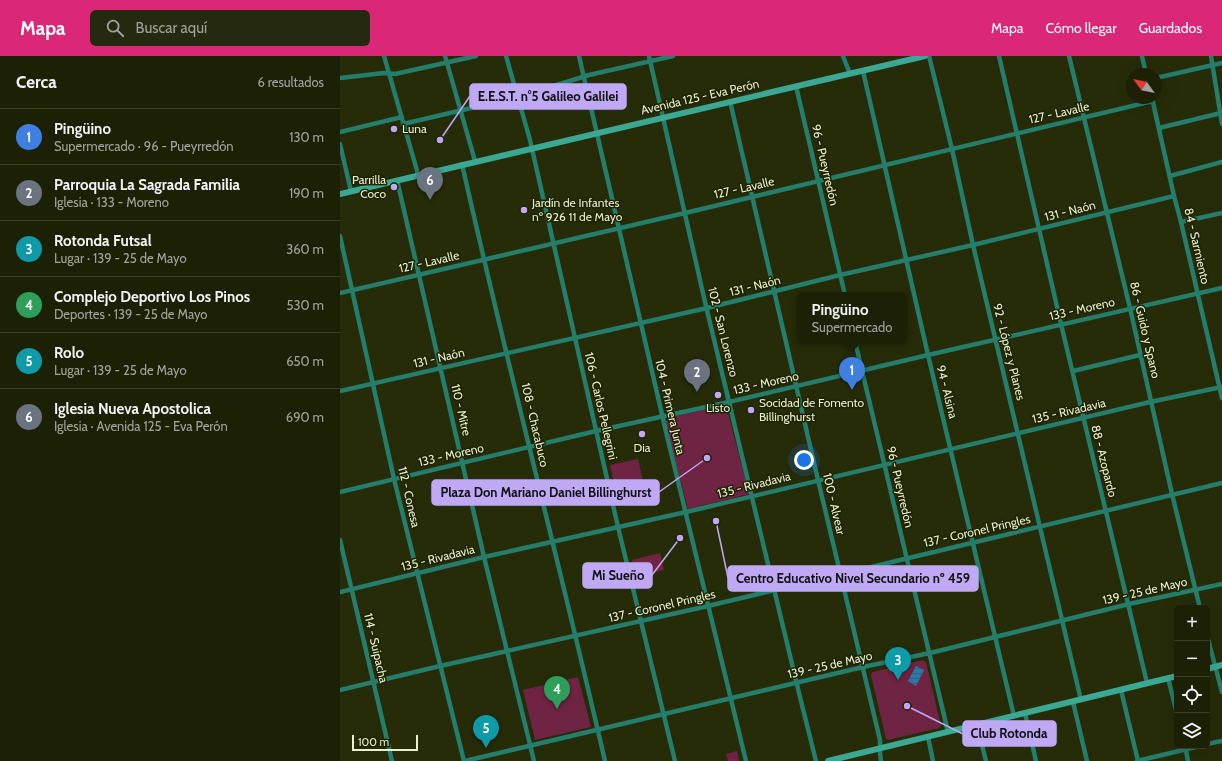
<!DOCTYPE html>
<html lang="es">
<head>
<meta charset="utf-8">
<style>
  body { margin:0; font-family:Cabin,sans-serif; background:#252910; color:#f1f3f6 }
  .controls { position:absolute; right:12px; bottom:12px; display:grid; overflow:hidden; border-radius:6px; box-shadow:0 4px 16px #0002 }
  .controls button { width:36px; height:36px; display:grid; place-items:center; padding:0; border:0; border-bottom:1px solid #3a3e28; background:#1c2106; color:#f1f3f6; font:20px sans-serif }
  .compass { position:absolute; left:786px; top:12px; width:36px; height:36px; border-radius:50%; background:#1c2106; box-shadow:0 4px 16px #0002; rotate:303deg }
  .scale { position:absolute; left:12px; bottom:10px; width:66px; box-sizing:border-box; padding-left:4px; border:2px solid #e9f1cf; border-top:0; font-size:11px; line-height:14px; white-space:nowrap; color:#e9f1cf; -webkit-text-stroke:3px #1d2200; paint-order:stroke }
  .you { position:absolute; left:464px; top:404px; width:14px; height:14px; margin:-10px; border:3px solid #fff; border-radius:50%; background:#1a73e8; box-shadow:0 0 0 6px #1a73e833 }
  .badge { display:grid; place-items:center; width:26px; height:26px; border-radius:50%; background:#db2777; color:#fff; font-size:13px; font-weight:700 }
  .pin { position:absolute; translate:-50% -33px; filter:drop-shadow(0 1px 2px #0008) }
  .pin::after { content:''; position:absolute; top:21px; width:14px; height:12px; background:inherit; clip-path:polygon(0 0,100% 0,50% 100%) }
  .popup { position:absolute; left:457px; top:236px; width:110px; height:52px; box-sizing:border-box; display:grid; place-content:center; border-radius:6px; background:#1c2106; filter:drop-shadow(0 1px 3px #0005); font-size:13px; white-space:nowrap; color:#a0a39b }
  .popup b { font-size:15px; color:#f1f3f6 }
  .popup::after { content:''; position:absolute; left:50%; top:100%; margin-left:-8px; border:8px solid transparent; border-top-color:#1c2106 }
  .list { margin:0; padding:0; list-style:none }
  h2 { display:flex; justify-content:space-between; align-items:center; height:52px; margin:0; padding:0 16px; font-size:17px }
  h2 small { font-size:13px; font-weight:400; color:#a0a39b }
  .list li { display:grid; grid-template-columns:26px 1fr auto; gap:12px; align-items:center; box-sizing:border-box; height:56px; padding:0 16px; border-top:1px solid #3a3e28 }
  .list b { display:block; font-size:15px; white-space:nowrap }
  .list p { margin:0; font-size:13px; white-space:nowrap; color:#a0a39b }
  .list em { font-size:13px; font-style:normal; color:#a0a39b }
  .icon { flex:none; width:22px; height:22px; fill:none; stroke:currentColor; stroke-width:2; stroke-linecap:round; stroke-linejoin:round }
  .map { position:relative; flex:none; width:882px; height:705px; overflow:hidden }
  header { display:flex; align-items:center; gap:24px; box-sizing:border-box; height:56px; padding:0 20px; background:#db2777; color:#fff }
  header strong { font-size:19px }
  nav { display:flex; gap:22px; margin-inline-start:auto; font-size:14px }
  .search { width:280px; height:36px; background:#252910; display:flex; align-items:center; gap:10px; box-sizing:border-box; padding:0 14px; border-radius:6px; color:#a0a39b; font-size:15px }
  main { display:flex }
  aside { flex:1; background:#1c2106 }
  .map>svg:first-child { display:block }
</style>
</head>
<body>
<header>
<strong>Mapa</strong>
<div class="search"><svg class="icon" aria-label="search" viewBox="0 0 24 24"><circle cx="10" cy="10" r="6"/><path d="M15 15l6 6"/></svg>Buscar aquí</div>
<nav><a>Mapa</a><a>Cómo llegar</a><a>Guardados</a></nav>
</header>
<main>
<aside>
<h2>Cerca<small>6 resultados</small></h2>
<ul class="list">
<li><span class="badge" style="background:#3f7fe0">1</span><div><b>Pingüino</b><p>Supermercado · 96 - Pueyrredón</p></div><em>130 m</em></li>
<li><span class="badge" style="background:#6b7280">2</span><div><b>Parroquia La Sagrada Familia</b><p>Iglesia · 133 - Moreno</p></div><em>190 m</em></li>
<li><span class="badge" style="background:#0f9aa8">3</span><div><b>Rotonda Futsal</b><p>Lugar · 139 - 25 de Mayo</p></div><em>360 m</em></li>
<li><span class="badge" style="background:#2e9e5b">4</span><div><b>Complejo Deportivo Los Pinos</b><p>Deportes · 139 - 25 de Mayo</p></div><em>530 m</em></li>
<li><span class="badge" style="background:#0f9aa8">5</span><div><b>Rolo</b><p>Lugar · 139 - 25 de Mayo</p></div><em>650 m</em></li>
<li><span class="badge" style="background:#6b7280">6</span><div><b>Iglesia Nueva Apostolica</b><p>Iglesia · Avenida 125 - Eva Perón</p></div><em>690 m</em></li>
</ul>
</aside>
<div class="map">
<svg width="882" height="705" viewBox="0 0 882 705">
  <defs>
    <pattern id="water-rules" width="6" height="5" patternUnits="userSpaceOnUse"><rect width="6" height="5" fill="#2879a6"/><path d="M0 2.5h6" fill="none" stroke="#366377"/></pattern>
  </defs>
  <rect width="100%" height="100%" fill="#262c08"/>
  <g fill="#702444">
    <polygon points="386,349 409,438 348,453 325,366 328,362"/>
    <polygon points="298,403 303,425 275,432 270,409"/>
    <polygon points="320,497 324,514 296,521 292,504"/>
    <polygon points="583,604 586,606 601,670 599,672 548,684 546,683 531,619 532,616"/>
    <polygon points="238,621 251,671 195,684 183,634"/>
    <polygon points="397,695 399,705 388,705 386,698"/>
  </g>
  <polygon fill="url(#water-rules)" points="576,610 584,614 576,630 568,625"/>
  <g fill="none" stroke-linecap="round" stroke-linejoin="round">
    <g stroke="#257d6c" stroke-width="4.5">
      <polyline points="44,0 78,118"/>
      <polyline points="105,0 135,105"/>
      <polyline points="166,0 190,84 278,471 335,705"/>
      <polyline points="239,0 327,380 406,705"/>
      <polyline points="309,0 365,246 459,637 476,705"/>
      <polyline points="503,0 510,18"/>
      <polyline points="589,0 612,93 633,189 741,644"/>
      <polyline points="659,0 721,268 807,627"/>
      <polyline points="729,0 790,252 832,438 860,552"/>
      <polyline points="802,0 806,18"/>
      <polyline points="871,0 882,68"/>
      <polyline points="523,15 588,299 674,660"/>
      <polyline points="0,22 44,17 55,18 136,0"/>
      <polyline points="816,22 882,7"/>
      <polyline points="456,30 505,239"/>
      <polyline points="812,42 834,140 841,166 882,342"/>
      <polyline points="390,45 478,424 540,684 540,697 541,705"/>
      <polyline points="63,68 178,41 249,19 333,0"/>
      <polyline points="819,72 881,57"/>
      <polyline points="0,76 62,61"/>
      <polyline points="0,88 11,135"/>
      <path d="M122,108C167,308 219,506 265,705"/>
      <polyline points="830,120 882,106"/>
      <polyline points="57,124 144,501 194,705"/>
      <polyline points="841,166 882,157"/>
      <polyline points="0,180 54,423 124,705"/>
      <polyline points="0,237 345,157 813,45"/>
      <polyline points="515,285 608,676"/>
      <polyline points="733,315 800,299"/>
      <polyline points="0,335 367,252 500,219 633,189 834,140"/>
      <polyline points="0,436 256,375 389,346 588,299 882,232"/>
      <polyline points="0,484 52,705"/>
      <polyline points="0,536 144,501 346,456 810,346 882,331"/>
      <polyline points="867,579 882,636"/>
      <polyline points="828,622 837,658"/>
      <polyline points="0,634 100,610 368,550 882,427"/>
      <polyline points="781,634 798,705"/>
      <polyline points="733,646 747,705"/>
      <polyline points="685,657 696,705"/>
      <polyline points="637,669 646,705"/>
      <polyline points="588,681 593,705"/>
      <polyline points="867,688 882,685"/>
      <polyline points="845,690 848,705"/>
      <polyline points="125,705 523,611 590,597 789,548 882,528"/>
      <polyline points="797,705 860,690"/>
    </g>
    <g stroke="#3ba893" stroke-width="6">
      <polyline points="0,138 585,0"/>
      <polyline points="867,613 882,609"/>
      <polyline points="488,705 837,620"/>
    </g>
  </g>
  <g fill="#bfa8f4" stroke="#1d2200" stroke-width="1.5">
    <circle cx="54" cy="73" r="4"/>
    <circle cx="54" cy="131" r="4"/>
    <circle cx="184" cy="154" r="4"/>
    <circle cx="378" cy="339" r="4"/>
    <circle cx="411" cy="354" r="4"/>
    <circle cx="302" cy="378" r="4"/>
  </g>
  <g text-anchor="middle" stroke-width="3" stroke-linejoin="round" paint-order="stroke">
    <g font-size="12" fill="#e9f1cf" stroke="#1d2200">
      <text transform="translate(360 41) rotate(-13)" y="4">Avenida 125 - Eva Perón</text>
      <text transform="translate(719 57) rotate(-13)" y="4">127 - Lavalle</text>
      <text transform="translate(485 109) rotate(77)" y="4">96 - Pueyrredón</text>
      <text transform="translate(404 132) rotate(-13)" y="4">127 - Lavalle</text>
      <text transform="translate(730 155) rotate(-14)" y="4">131 - Naón</text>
      <text transform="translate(857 190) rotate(77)" y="4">84 - Sarmiento</text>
      <text transform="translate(89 206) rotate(-13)" y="4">127 - Lavalle</text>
      <text transform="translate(415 230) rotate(-14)" y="4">131 - Naón</text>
      <text transform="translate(742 253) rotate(-13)" y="4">133 - Moreno</text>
      <text transform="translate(805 274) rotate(77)" y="4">86 - Guido y Spano</text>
      <text transform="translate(383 276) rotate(76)" y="4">102 - San Lorenzo</text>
      <text transform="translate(669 296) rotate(76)" y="4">92 - López y Planes</text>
      <text transform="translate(99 302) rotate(-13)" y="4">131 - Naón</text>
      <text transform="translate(426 327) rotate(-13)" y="4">133 - Moreno</text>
      <text transform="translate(607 336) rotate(76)" y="4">94 - Alsina</text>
      <text transform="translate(261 350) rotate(77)" y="4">106 - Carlos Pellegrini</text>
      <text transform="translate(330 351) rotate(77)" y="4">104 - Primera Junta</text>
      <text transform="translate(121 354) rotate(77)" y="4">110 - Mitre</text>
      <text transform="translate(729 355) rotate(-13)" y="4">135 - Rivadavia</text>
      <text transform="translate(195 369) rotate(77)" y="4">108 - Chacabuco</text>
      <text transform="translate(111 399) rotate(-13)" y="4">133 - Moreno</text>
      <text transform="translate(764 405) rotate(76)" y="4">88 - Azopardo</text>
      <text transform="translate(414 429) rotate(-14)" y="4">135 - Rivadavia</text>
      <text transform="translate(560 431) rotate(77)" y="4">96 - Pueyrredón</text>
      <text transform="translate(69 441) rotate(77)" y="4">112 - Conesa</text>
      <text transform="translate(494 448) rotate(77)" y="4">100 - Alvear</text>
      <text transform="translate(637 475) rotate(-13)" y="4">137 - Coronel Pringles</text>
      <text transform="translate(98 502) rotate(-14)" y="4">135 - Rivadavia</text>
      <text transform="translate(805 535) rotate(-13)" y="4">139 - 25 de Mayo</text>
      <text transform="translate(322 550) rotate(-13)" y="4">137 - Coronel Pringles</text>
      <text transform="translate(36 592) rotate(77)" y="4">114 - Suipacha</text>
      <text transform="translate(490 609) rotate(-13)" y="4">139 - 25 de Mayo</text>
    </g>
    <g font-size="12" fill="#e9f1cf" stroke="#1d2200" text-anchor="start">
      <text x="62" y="77">Luna</text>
      <text x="46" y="128" text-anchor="end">Parrilla<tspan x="46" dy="14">Coco</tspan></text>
      <text x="192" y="151">Jardín de Infantes<tspan x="192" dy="14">nº 926 11 de Mayo</tspan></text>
      <text x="419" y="351">Socidad de Fomento<tspan x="419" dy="14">Billinghurst</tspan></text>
      <text x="378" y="356" text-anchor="middle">Listo</text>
      <text x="302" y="396" text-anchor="middle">Dia</text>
    </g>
  </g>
  <path fill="none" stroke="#bfa8f4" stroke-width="1.5" d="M100 84L130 40M367 402L319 436M340 482L312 519M376 465L388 522M567 650L623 678"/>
  <g fill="#bfa8f4" stroke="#1d2200" stroke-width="1.5">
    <circle cx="100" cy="84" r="4"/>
    <circle cx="367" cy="402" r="4"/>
    <circle cx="340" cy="482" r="4"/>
    <circle cx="376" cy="465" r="4"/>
    <circle cx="567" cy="650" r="4"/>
  </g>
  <g fill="#bfa8f4" stroke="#bfa8f4" stroke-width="1.5">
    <rect x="130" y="28" width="156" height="25" rx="4"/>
    <rect x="92" y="424" width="227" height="25" rx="4"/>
    <rect x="243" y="507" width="69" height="25" rx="4"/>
    <rect x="388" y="510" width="250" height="25" rx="4"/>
    <rect x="623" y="665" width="93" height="25" rx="4"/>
  </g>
  <g font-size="13" text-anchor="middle" font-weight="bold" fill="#111">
    <text x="208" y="45">E.E.S.T. n°5 Galileo Galilei</text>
    <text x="206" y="441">Plaza Don Mariano Daniel Billinghurst</text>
    <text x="278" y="524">Mi Sueño</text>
    <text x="513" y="527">Centro Educativo Nivel Secundario nº 459</text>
    <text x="669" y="682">Club Rotonda</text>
  </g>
</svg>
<div class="controls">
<button>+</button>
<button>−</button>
<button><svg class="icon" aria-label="locate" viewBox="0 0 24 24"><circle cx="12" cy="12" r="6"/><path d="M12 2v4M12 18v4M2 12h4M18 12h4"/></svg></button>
<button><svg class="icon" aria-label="layers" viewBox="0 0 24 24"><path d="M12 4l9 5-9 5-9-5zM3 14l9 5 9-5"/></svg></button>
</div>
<svg class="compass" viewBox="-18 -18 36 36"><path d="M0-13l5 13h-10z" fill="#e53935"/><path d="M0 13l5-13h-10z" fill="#a0a39b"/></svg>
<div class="scale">100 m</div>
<div class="you"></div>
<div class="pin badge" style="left:512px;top:334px;background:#3f7fe0">1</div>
<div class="popup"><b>Pingüino</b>Supermercado</div>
<div class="pin badge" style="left:357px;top:336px;background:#6b7280">2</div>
<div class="pin badge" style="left:558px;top:624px;background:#0f9aa8">3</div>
<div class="pin badge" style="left:217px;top:653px;background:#2e9e5b">4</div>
<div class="pin badge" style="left:146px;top:692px;background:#0f9aa8">5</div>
<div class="pin badge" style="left:90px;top:144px;background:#6b7280">6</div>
</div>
</main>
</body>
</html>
